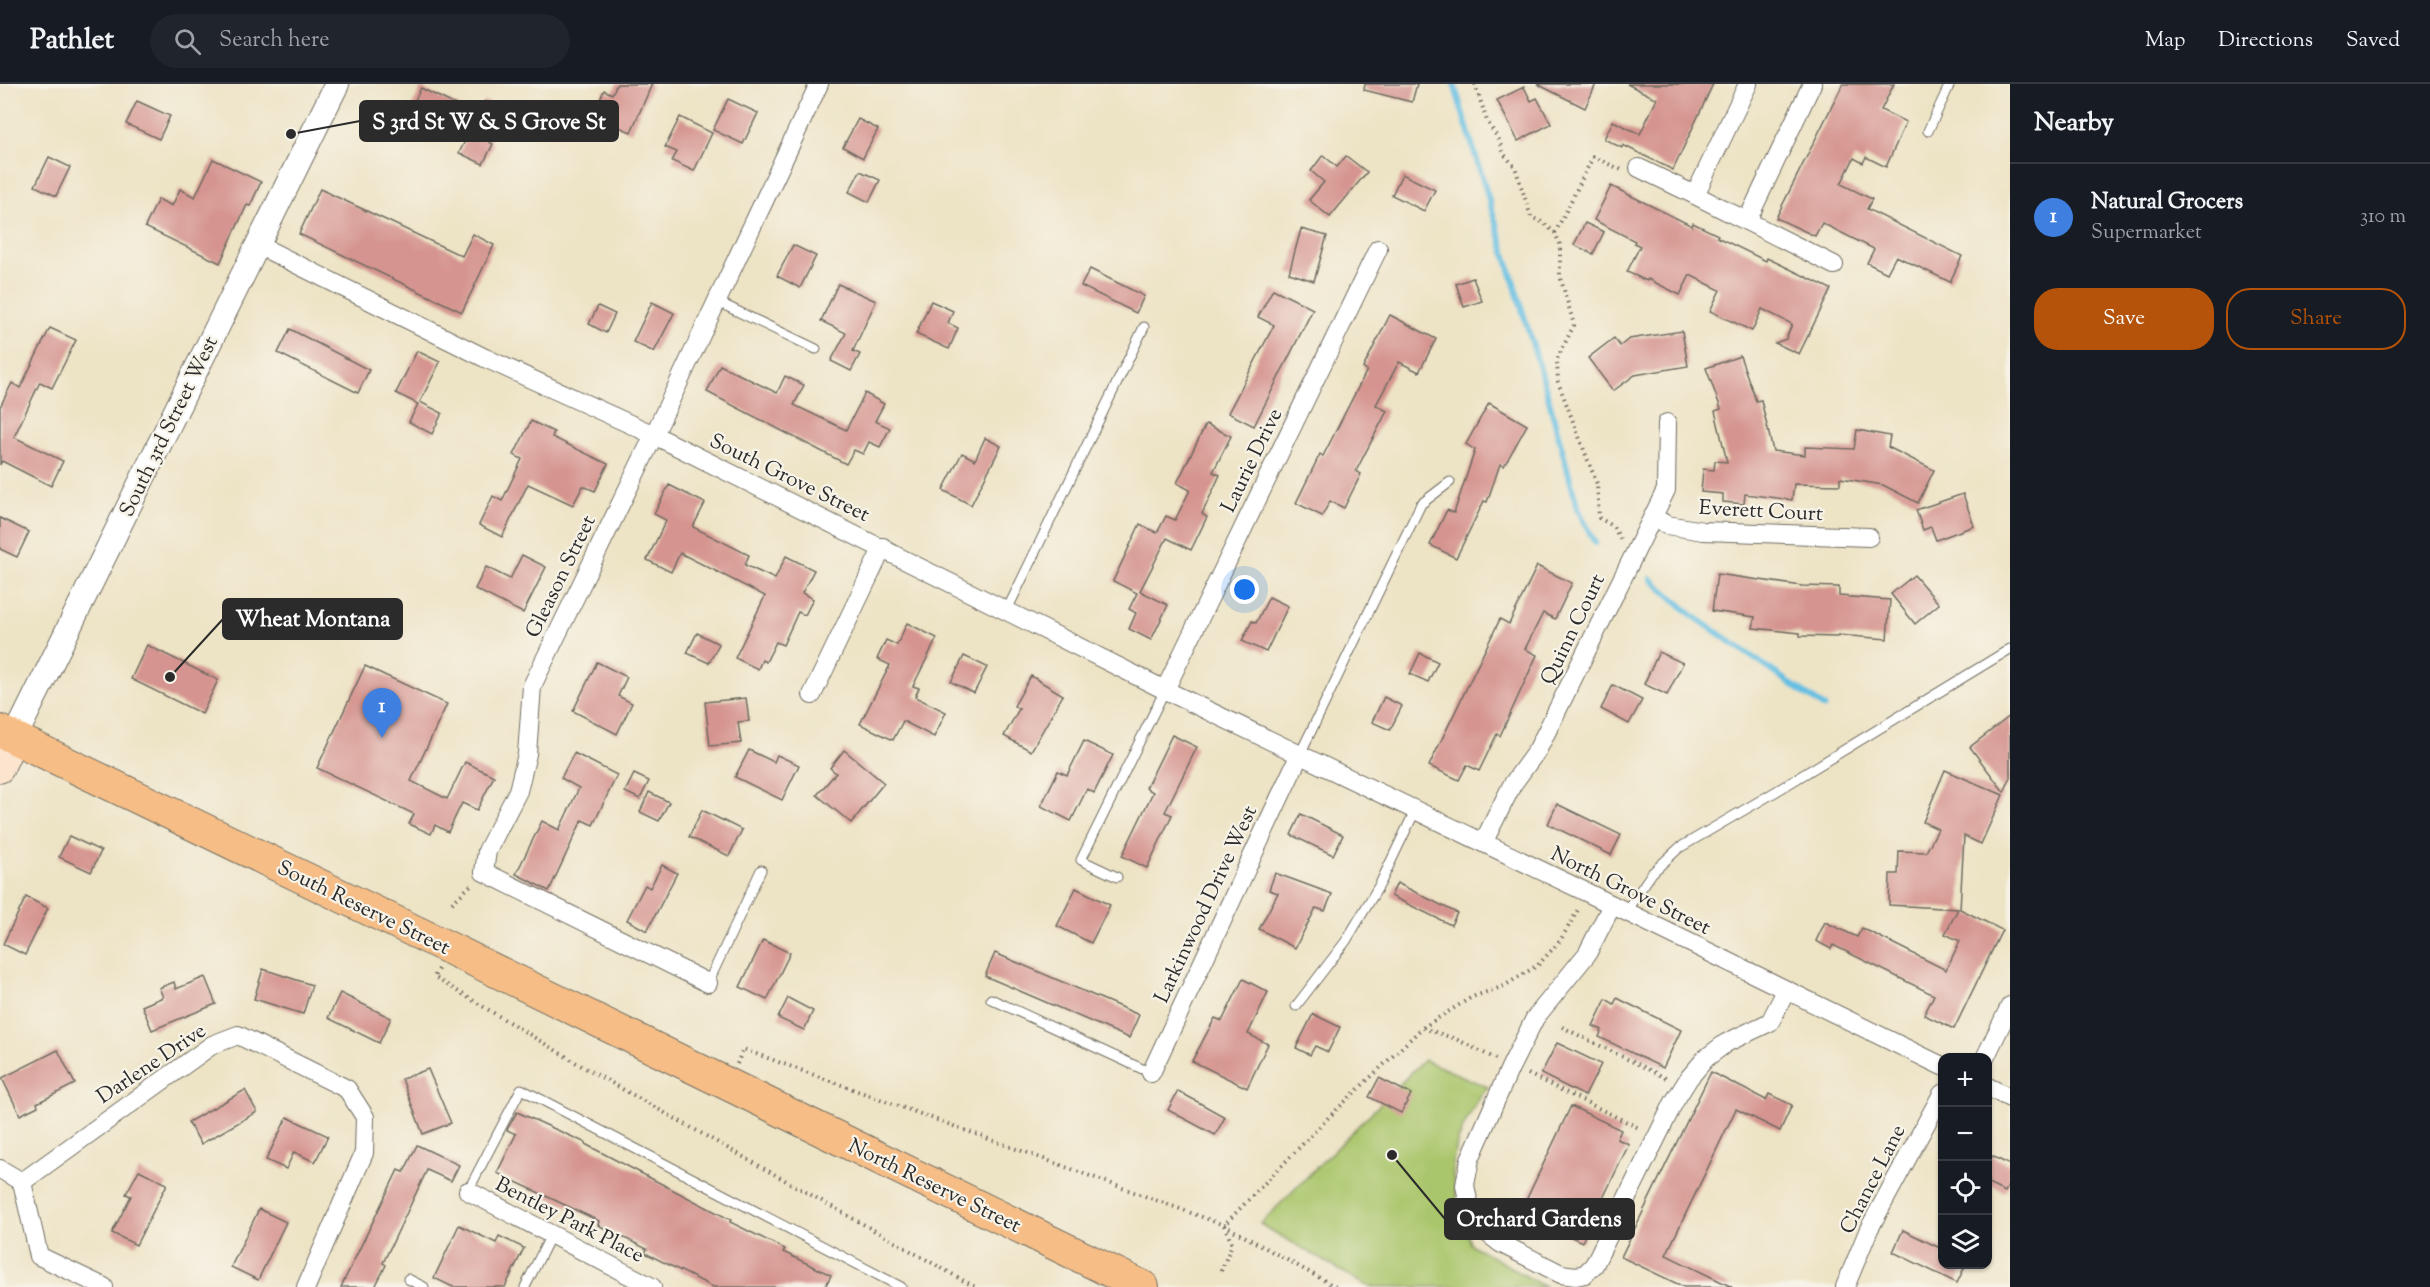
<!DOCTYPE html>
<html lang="en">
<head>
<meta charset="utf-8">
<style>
  body { margin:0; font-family:"Sorts Mill Goudy",serif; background:#20242c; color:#f1f3f6 }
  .controls { position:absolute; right:18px; bottom:18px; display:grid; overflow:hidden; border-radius:12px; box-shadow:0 2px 4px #0004 }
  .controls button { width:54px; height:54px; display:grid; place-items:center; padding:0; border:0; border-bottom:2px solid #363941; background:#171b24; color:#f1f3f6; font:30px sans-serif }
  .you { position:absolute; left:1245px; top:506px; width:21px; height:21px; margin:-15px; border:4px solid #fff; border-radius:50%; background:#1a73e8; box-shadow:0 0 0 9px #1a73e833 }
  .badge { display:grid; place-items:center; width:39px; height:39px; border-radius:50%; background:#b45309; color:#fff; font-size:20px; font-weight:700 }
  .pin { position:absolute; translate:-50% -50px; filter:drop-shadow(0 2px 3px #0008) }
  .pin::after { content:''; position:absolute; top:32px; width:21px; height:18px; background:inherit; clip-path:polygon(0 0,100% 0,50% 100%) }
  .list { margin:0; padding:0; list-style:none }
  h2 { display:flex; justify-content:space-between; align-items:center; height:78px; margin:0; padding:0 24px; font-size:26px }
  h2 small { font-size:20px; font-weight:400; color:#9ea1a6 }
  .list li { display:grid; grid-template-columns:39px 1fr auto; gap:18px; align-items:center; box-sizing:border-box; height:108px; padding:0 24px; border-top:2px solid #363941 }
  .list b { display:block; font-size:22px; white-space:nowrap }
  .list p { margin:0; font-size:20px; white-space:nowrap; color:#9ea1a6 }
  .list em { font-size:20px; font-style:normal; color:#9ea1a6 }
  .actions { display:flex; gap:12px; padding:18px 24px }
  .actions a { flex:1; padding:14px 0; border:2px solid #b45309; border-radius:24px; text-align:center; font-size:21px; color:#b45309 }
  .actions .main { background:#b45309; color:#fff }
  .icon { flex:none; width:33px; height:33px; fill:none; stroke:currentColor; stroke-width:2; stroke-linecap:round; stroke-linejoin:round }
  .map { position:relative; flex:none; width:2010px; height:1203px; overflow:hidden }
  header { display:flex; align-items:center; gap:36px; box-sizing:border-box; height:84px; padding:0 30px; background:#171b24; border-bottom:2px solid #363941 }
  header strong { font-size:28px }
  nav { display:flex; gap:33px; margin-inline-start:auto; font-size:21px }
  .search { width:420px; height:54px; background:#20242c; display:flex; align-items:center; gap:15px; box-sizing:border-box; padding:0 21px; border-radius:33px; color:#9ea1a6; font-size:22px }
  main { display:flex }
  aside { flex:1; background:#171b24 }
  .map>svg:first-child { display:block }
</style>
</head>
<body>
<header>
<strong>Pathlet</strong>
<div class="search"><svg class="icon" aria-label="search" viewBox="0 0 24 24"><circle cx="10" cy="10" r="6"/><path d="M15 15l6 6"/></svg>Search here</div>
<nav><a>Map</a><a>Directions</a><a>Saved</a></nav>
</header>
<main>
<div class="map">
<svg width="2010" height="1203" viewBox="0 0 2010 1203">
  <rect width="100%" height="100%" fill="#f7f3e8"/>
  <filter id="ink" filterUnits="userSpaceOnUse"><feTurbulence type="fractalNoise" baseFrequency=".0167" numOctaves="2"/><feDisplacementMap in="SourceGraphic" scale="12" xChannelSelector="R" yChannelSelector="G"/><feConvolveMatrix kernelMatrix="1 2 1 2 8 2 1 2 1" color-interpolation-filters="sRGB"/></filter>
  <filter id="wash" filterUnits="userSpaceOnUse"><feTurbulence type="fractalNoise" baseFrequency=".008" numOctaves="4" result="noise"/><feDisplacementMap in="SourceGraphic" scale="24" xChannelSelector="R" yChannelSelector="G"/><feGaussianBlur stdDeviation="1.35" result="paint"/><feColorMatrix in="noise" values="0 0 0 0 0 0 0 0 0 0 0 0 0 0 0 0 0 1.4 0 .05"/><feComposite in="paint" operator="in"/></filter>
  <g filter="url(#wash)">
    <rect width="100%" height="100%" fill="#ede3c5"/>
    <path fill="#aac66c" stroke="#6a784c" stroke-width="1.5" d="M1424,976L1488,1003C1470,1025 1450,1063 1453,1092C1454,1113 1465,1140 1470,1160L1545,1203H1369L1260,1140Z"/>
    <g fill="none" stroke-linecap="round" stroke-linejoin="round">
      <g stroke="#65bfe2" stroke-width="6">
        <polyline points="1454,0 1546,305 1578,425 1595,459"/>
        <polyline points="1651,495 1692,531 1824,623"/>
      </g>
    </g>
    <g id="blocks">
      <g fill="#d5948f">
        <polygon points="617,0 652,0 631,48 593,32 604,6 612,10"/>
        <polygon points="1365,0 1417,0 1412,18 1364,6"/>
        <polygon points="1537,0 1596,0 1585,24"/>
        <polygon points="1627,0 1713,0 1673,86 1623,61 1622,64 1604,55 1613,37 1640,50 1657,15"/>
        <polygon points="1843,0 1894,0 1881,26 1906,38 1886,83 1866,73 1863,79 1854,74 1841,100 1872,115 1867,125 1962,172 1950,198 1896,172 1887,189 1867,179 1874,165 1822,139 1815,152 1776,134"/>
        <polygon points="1524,3 1531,17 1537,14 1551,40 1518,57 1497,16"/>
        <polygon points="421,4 478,32 485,17 504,27 489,58 493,60 483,80 459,69 466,55 410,26"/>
        <polygon points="728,15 758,29 743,60 713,46"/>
        <polygon points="137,17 170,32 159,55 126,40"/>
        <polygon points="680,33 712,49 694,87 672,77 677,68 665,63"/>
        <polygon points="858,35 878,45 863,74 843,63"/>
        <polygon points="1323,71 1337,83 1346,72 1367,88 1330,133 1309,116 1324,98 1311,87"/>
        <polygon points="49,73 70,83 56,112 35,102"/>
        <polygon points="213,75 261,98 250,122 247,121 220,179 145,143 158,115 172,122 180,105 195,113"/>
        <polygon points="860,87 880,96 869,118 849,108"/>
        <polygon points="1402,90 1435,106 1424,127 1392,111"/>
        <polygon points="1611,102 1692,142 1693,139 1718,151 1717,153 1766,177 1767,174 1831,205 1799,270 1775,259 1786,255 1792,240 1762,225 1752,247 1710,227 1720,206 1690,191 1680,211 1648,195 1647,197 1627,188 1640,162 1634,159 1635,157 1594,136"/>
        <polygon points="320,105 462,172 473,150 494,161 462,228 299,150"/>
        <polygon points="1585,139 1604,148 1593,170 1574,161"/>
        <polygon points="1301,145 1327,152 1314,197 1289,189"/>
        <polygon points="793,161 816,172 800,204 777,192"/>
        <polygon points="1090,185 1144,212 1136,229 1081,202"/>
        <polygon points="1473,194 1482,217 1464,223 1456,200"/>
        <polygon points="838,200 876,217 853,267 860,270 851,287 831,277 846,249 821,237"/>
        <polygon points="1273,205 1313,225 1254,342 1228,329 1274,241 1258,233"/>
        <polygon points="931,217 953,227 948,239 958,244 949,265 916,250"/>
        <polygon points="652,218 674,229 654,268 633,258"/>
        <polygon points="598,222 615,230 606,249 589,240"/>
        <polygon points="1390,231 1436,255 1419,288 1399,278 1376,321 1387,327 1356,387 1361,390 1344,424 1330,417 1322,432 1296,419 1320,370 1323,372 1367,286 1363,284"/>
        <polygon points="50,244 76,256 52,304 40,298 14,353 63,377 51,402 2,377 0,381 0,323 12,299 20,304"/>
        <polygon points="290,245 369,286 358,309 278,269"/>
        <polygon points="1682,247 1688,282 1635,291 1613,307 1588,274 1614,254 1620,262 1629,255"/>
        <polygon points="417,267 440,278 420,318 442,329 432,350 409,338 418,320 396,309"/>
        <polygon points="1740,272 1756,317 1761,316 1773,367 1805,371 1805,363 1854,365 1857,346 1890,352 1888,363 1934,386 1918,419 1883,401 1840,394 1840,401 1794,400 1792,416 1745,410 1744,420 1723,418 1723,410 1701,408 1703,385 1714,386 1715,377 1727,378 1715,327 1721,325 1706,284"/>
        <polygon points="720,281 777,309 785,292 804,301 794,321 846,346 865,309 884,320 875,337 890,344 880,363 869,358 863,370 854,366 846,380 707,308"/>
        <polygon points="1489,319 1527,341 1504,382 1500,380 1487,418 1484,417 1456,474 1430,461 1447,426 1454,429 1475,366 1466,360"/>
        <polygon points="531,337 554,348 552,353 608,380 595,407 583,402 573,421 528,400 502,453 479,441 493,412 502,417 522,375 514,371"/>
        <polygon points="1206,340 1231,352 1213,388 1220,391 1202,430 1207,433 1191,466 1167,454 1140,507 1168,521 1151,556 1129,545 1136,529 1129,525 1137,509 1113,497 1140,440 1157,449 1166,432 1175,436 1190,406 1177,399"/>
        <polygon points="985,354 1001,362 971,421 943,406 962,369 975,376"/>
        <polygon points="669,401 705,419 693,443 749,471 745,481 775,495 786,472 814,486 802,509 813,515 805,531 798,528 783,561 776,558 766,578 762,576 758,585 735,574 765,512 680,469 671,488 647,476 666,436 654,430"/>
        <polygon points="1963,410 1974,442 1936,456 1931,443 1923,446 1916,426"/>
        <polygon points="0,434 29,448 17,473 0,465"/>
        <polygon points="522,471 546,483 523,529 475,505 486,483 510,495"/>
        <polygon points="1537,482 1572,499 1555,535 1543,529 1525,565 1537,571 1500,652 1497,650 1479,687 1467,681 1459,696 1429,682 1500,535 1509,540"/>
        <polygon points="1717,490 1802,502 1839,503 1839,512 1890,516 1887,555 1838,551 1837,553 1800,552 1800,549 1753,544 1755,533 1712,527"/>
        <polygon points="1914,491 1939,520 1915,540 1891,510"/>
        <polygon points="1269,513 1288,522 1266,568 1242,557 1252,537 1256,539"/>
        <polygon points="907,539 937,554 913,602 919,604 915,613 946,628 934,653 903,637 893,656 860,640 890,581 877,575 886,556 897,561"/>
        <polygon points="697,549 719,560 709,579 687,569"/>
        <polygon points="147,561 218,596 202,630 131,595"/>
        <polygon points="1659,568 1683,579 1667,611 1644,600"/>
        <polygon points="1420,569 1438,578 1428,598 1410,590"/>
        <polygon points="964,572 987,583 974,609 951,598"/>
        <polygon points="597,578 627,593 618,612 632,619 617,650 573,627"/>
        <polygon points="365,582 447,620 411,697 447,715 465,678 494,692 477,726 462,719 448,748 435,741 431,750 409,740 414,730 317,684"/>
        <polygon points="1031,592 1063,611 1031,667 1004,652 1019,625 1014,622"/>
        <polygon points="1613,601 1642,616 1629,640 1601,625"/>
        <polygon points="1384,613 1402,622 1390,646 1372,638"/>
        <polygon points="746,614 749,637 738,638 741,659 710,662 705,618"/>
        <polygon points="2010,632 2010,695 2004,708 1970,663"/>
        <polygon points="1172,651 1197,663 1165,728 1172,731 1147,784 1122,772 1153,708 1146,704"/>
        <polygon points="1084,657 1113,671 1094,709 1087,705 1071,737 1041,722 1058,687 1067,691"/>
        <polygon points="749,666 774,678 777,671 799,681 782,716 735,693"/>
        <polygon points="844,666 884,699 851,739 817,711 836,689 830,684"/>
        <polygon points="574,669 617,691 593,741 582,736 549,807 516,790 542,737 559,746 579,704 561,694"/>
        <polygon points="1945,686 2003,711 1981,760 1964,752 1960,825 2002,846 1954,945 1924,931 1934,911 1833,861 1831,865 1816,857 1825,838 1857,853 1862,844 1946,886 1960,857 1945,850 1958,825 1889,821 1890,790 1898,790 1899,767 1926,768 1938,745 1923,738"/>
        <polygon points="634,690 649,697 640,715 625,708"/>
        <polygon points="649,708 669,718 659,737 640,728"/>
        <polygon points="1557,720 1621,751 1611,771 1548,740"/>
        <polygon points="702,726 742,746 729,772 689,753"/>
        <polygon points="1301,730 1343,751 1333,771 1291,751"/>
        <polygon points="69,752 101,767 91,788 59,773"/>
        <polygon points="662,781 677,789 647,847 627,836 645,801 650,804"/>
        <polygon points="1275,789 1332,810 1325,827 1316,824 1295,864 1259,845 1278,809 1269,806"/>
        <polygon points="1397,799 1457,829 1451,841 1391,812"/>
        <polygon points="1076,804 1110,821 1091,859 1057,842"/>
        <polygon points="26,813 48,824 25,871 3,860"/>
        <polygon points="763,856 790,869 767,916 740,903"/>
        <polygon points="995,869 1139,931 1129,954 985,892"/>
        <polygon points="263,885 312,901 303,930 254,915"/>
        <polygon points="205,893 216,920 152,946 142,922 163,913 159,904 174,898 176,905"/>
        <polygon points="1243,895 1268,908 1248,950 1268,960 1247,1004 1192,977 1215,934 1222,937"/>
        <polygon points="340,909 391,934 379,959 328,934"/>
        <polygon points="788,914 813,927 804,946 778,934"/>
        <polygon points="1617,914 1681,946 1663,984 1599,953 1602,946 1593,942 1606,915 1614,920"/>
        <polygon points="1313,930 1340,943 1328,968 1315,962 1310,971 1296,964"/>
        <polygon points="1557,959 1601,980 1585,1012 1541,990"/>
        <polygon points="58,966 75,1000 37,1019 38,1022 20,1031 2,994"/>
        <polygon points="428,985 451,1039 423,1050 402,995"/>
        <polygon points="1711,988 1766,1016 1769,1010 1792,1021 1780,1047 1736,1025 1666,1171 1732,1203 1684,1203 1621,1173"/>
        <polygon points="1379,994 1411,1010 1401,1029 1369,1013"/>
        <polygon points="245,1006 257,1028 201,1060 188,1038"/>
        <polygon points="1178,1007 1225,1033 1215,1051 1168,1026"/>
        <polygon points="1571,1022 1621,1046 1617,1055 1629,1060 1582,1158 1520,1129"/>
        <polygon points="517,1028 586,1059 585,1060 731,1136 730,1138 785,1165 783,1168 831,1191 825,1203 713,1203 645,1169 647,1165 598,1141 599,1137 497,1089 516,1050 507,1046"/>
        <polygon points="287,1033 328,1052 315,1078 294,1068 286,1085 266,1076"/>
        <polygon points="417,1061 459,1081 451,1097 427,1086 383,1179 386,1181 375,1203 341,1203 398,1086 404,1088"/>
        <polygon points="1988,1070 2010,1081 2010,1098 2005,1108 1988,1100"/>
        <polygon points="139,1086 167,1100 136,1161 112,1149 131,1112 126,1110"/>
        <polygon points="259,1125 286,1138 258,1196 231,1183"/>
        <polygon points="459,1141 496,1159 499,1152 524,1164 505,1203 453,1203 434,1194"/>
        <polygon points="1903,1146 1942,1165 1942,1180 1966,1180 1957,1199 1893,1168"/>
      </g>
    </g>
  </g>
  <g filter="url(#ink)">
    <use href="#blocks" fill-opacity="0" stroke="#6f6b61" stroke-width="1.5"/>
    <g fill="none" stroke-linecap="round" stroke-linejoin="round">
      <g stroke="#6f6b61" stroke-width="11">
        <g id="service">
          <polyline points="1928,47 1950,0"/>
          <polyline points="716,217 816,265"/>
          <polyline points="1006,528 1144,243"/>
          <polyline points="1300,670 1421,420 1450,398"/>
          <polyline points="1117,793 1081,776 1165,606"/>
          <polyline points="1626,827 1652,789 1679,764 1775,708 2010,565"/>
          <polyline points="708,899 761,786"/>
          <polyline points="991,915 1151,989"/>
          <polyline points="1296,922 1346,857 1380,800 1415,727"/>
          <polyline points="468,1107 521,1005 901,1203"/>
          <polyline points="408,1195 424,1203"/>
          <polyline points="525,1203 551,1151"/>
        </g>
      </g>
      <g stroke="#6f6b61" stroke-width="20">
        <g id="minor">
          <polyline points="1748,0 1695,111 1834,181"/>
          <polyline points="1639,84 1695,111"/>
          <polyline points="1747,137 1812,0"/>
          <polyline points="258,161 485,274 654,351 1165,606 1588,809 1942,982"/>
          <polyline points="1653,433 1667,441 1703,447 1869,453"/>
          <polyline points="1165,606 1378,165"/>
          <polyline points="812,611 883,463"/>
          <polyline points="1483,759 1512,701 1538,665 1666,406 1667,339"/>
          <polyline points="1612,821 1587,870 1535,934 1510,984 1470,1075 1465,1101 1470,1127 1481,1144 1500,1159 1561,1190 1576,1192 1585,1190 1594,1181 1674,1018 1689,994 1706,974 1726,959 1770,938 1786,907"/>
          <polyline points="708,899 484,788 487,767 518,707 527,670 532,602 654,351 819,0"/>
          <polyline points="1985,974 2010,922"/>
          <polyline points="1151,989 1300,670"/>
          <polyline points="1988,1003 2010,1014"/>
          <polyline points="0,1085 22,1098"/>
          <polyline points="468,1107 652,1203"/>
          <polyline points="104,1203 39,1172 22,1098 212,961 238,951 347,1005 365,1033 364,1069 306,1203"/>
          <polyline points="1845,1203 1869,1145 1942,1010"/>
        </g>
      </g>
      <g stroke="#6f6b61" stroke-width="26">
        <polyline id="tertiary" points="14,655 337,0"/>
      </g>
      <g stroke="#6f6b61" stroke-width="29">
        <polyline id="secondary" points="0,685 14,655"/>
      </g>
      <g stroke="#6f6b61" stroke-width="34">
        <polyline id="trunk" points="0,647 447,863 1143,1203"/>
      </g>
      <g stroke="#6f6b61" stroke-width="4" stroke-dasharray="1.5 4.5" stroke-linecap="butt">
        <polyline points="1475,0 1487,37 1499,56 1503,69 1515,83 1531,133 1544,139 1555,149 1560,160 1560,192 1574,241 1557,275 1558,298 1597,400 1599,434 1613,442 1620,455"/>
        <polyline points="1555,149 1593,73 1622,86"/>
        <polyline points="452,819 473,799"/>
        <polyline points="438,885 434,893 585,984 975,1203"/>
        <polyline points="1562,943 1668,995"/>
        <polyline points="1423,944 1456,955 1496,975"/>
        <polyline points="737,980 743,965 1224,1141 1336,1203"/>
        <polyline points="1528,990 1641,1045"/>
        <polyline points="1221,1187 1232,1160 1224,1141 1328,1034 1422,944 1472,913 1504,902 1538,881 1560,857 1579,824"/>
      </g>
      <use href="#service" stroke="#fff" stroke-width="9"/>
      <use href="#minor" stroke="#fff" stroke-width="18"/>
      <use href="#tertiary" stroke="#fff" stroke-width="24"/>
      <use href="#secondary" stroke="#fbe5cf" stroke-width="27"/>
      <use href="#trunk" stroke="#f6be86" stroke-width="32"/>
    </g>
  </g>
  <g text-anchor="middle" stroke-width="4.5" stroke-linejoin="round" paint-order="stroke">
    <g font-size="21" fill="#2b2b2b" stroke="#f7f3e8">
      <text transform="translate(168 342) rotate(-64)" y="7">South 3rd Street West</text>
      <text transform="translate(1251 376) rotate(-64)" y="7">Laurie Drive</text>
      <text transform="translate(790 393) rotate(26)" y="7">South Grove Street</text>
      <text transform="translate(1761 426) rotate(3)" y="7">Everett Court</text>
      <text transform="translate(560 492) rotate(-64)" y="7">Gleason Street</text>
      <text transform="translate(1572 545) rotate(-64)" y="7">Quinn Court</text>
      <text transform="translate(1631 806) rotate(26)" y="7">North Grove Street</text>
      <text transform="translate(1205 820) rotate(-65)" y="7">Larkinwood Drive West</text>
      <text transform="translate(364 823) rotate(26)" y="7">South Reserve Street</text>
      <text transform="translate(151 979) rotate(-34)" y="7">Darlene Drive</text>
      <text transform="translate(1872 1095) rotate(-63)" y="7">Chance Lane</text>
      <text transform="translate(935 1101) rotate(26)" y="7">North Reserve Street</text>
      <text transform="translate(570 1135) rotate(27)" y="7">Bentley Park Place</text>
    </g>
  </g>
  <path fill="none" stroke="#2b2b2b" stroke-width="2" d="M291 50L360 37M170 593L223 535M1392 1071L1445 1135"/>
  <g fill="#2b2b2b" stroke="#f7f3e8" stroke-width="2">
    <circle cx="291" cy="50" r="6"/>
    <circle cx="170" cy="593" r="6"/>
    <circle cx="1392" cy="1071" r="6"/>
  </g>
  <g fill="#2b2b2b" stroke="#2b2b2b" stroke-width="2">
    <rect x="360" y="17" width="258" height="40" rx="6"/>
    <rect x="223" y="515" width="179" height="40" rx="6"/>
    <rect x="1445" y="1115" width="189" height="40" rx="6"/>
  </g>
  <g font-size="22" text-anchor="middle" font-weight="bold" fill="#fff">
    <text x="489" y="45">S 3rd St W &amp; S Grove St</text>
    <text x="313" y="542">Wheat Montana</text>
    <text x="1539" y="1142">Orchard Gardens</text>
  </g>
</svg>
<div class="controls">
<button>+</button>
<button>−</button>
<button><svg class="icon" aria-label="locate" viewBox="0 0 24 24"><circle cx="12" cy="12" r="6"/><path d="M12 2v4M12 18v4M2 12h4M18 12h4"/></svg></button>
<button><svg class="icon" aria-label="layers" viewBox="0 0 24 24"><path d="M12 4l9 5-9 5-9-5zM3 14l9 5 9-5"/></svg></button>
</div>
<div class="you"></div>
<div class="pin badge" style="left:382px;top:654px;background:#3f7fe0">1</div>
</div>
<aside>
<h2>Nearby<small></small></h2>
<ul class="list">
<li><span class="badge" style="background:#3f7fe0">1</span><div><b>Natural Grocers</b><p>Supermarket</p></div><em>310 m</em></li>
</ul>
<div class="actions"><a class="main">Save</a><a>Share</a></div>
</aside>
</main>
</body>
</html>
